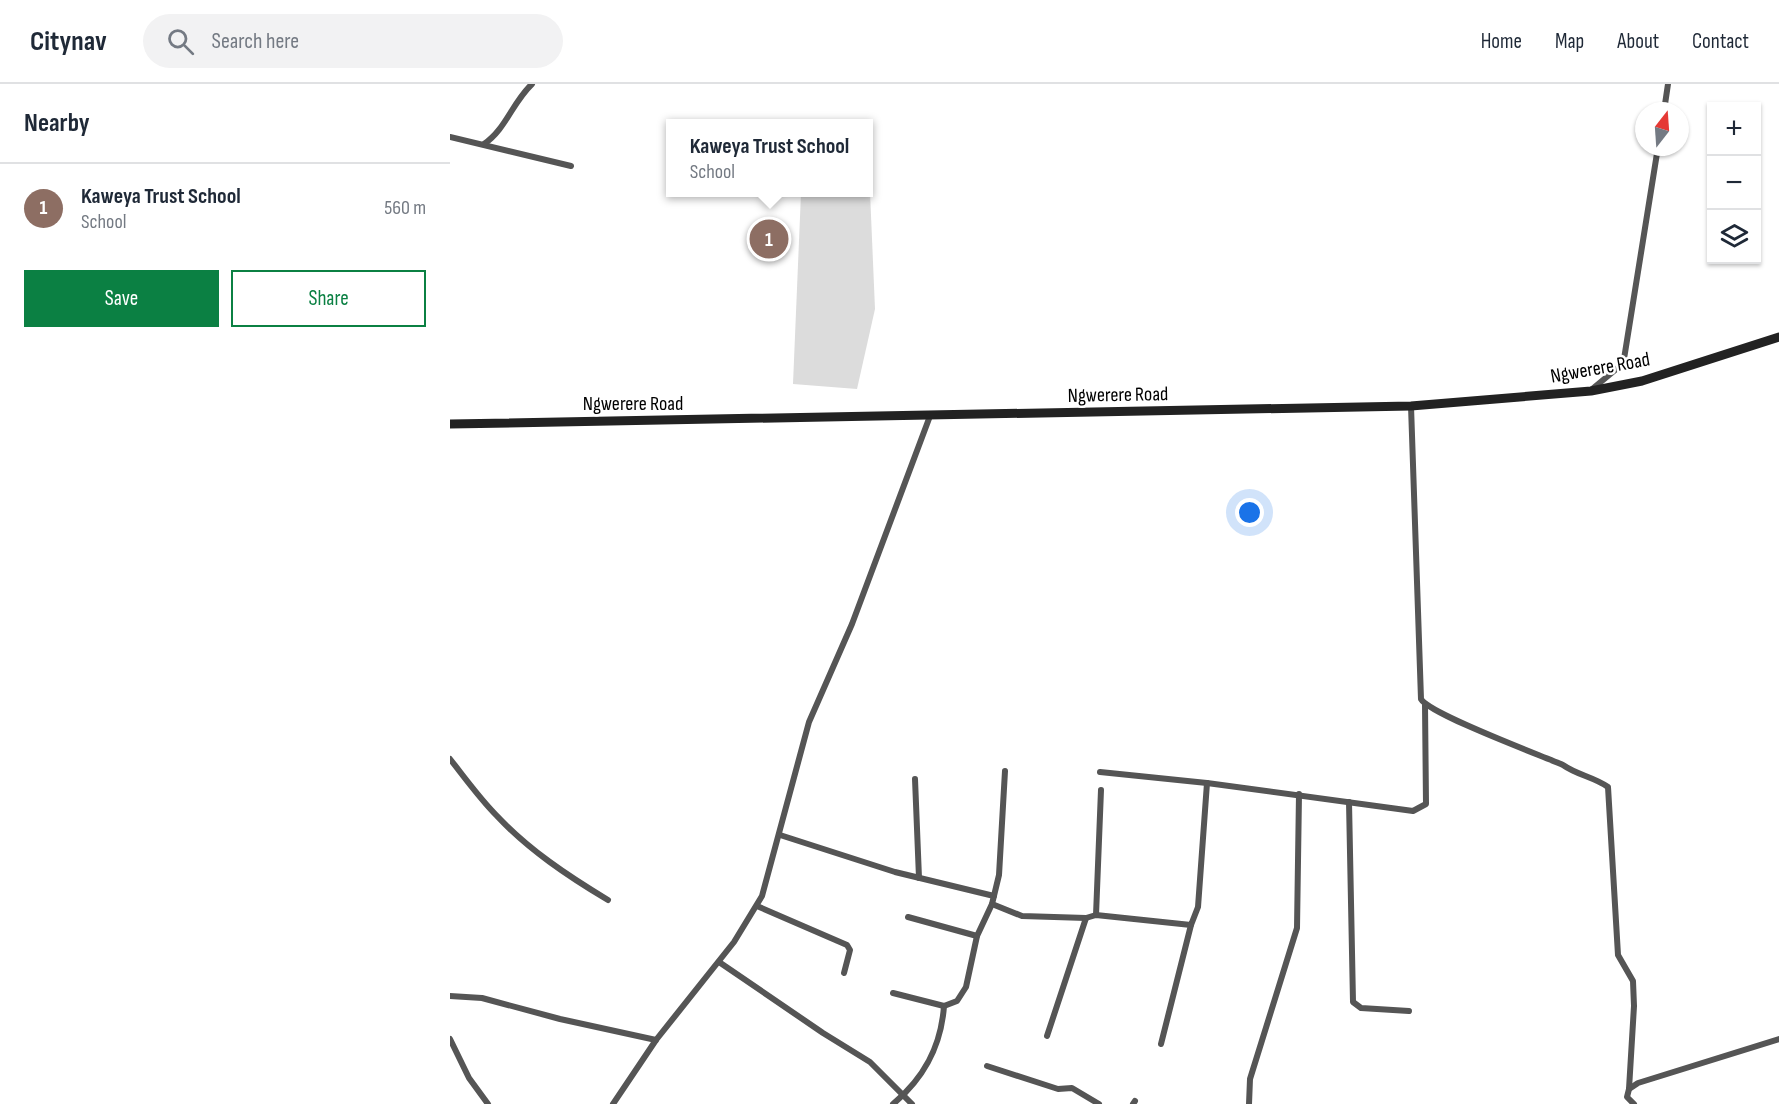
<!DOCTYPE html>
<html lang="en">
<head>
<meta charset="utf-8">
<style>
  body { margin:0; font-family:"Sofia Sans Condensed",sans-serif; background:#f2f2f3; color:#1f2937 }
  .controls { position:absolute; right:18px; top:18px; display:grid; overflow:hidden; border-radius:0px; box-shadow:0 2px 4px #0004 }
  .controls button { width:54px; height:54px; display:grid; place-items:center; padding:0; border:0; border-bottom:2px solid #e0e1e3; background:#fff; color:#1f2937; font:30px sans-serif }
  .compass { position:absolute; left:1185px; top:18px; width:54px; height:54px; border-radius:50%; background:#fff; box-shadow:0 2px 4px #0004; rotate:17deg }
  .you { position:absolute; left:800px; top:429px; width:21px; height:21px; margin:-15px; border:4px solid #fff; border-radius:50%; background:#1a73e8; box-shadow:0 0 0 9px #1a73e833 }
  .badge { display:grid; place-items:center; width:39px; height:39px; border-radius:50%; background:#0b8043; color:#fff; font-size:20px; font-weight:700 }
  .pin { position:absolute; translate:-50% -50%; border:3px solid #fff; box-shadow:0 2px 6px #0006 }
  .popup { position:absolute; left:216px; top:35px; width:207px; height:78px; box-sizing:border-box; display:grid; place-content:center; border-radius:0px; background:#fff; filter:drop-shadow(0 2px 4px #0005); font-size:20px; white-space:nowrap; color:#747a83 }
  .popup b { font-size:22px; color:#1f2937 }
  .popup::after { content:''; position:absolute; left:50%; top:100%; margin-left:-12px; border:12px solid transparent; border-top-color:#fff }
  .list { margin:0; padding:0; list-style:none }
  h2 { display:flex; justify-content:space-between; align-items:center; height:78px; margin:0; padding:0 24px; font-size:26px }
  h2 small { font-size:20px; font-weight:400; color:#747a83 }
  .list li { display:grid; grid-template-columns:39px 1fr auto; gap:18px; align-items:center; box-sizing:border-box; height:90px; padding:0 24px; border-top:2px solid #e0e1e3 }
  .list b { display:block; font-size:22px; white-space:nowrap }
  .list p { margin:0; font-size:20px; white-space:nowrap; color:#747a83 }
  .list em { font-size:20px; font-style:normal; color:#747a83 }
  .actions { display:flex; gap:12px; padding:18px 24px }
  .actions a { flex:1; padding:14px 0; border:2px solid #0b8043; border-radius:0px; text-align:center; font-size:21px; color:#0b8043 }
  .actions .main { background:#0b8043; color:#fff }
  .icon { flex:none; width:33px; height:33px; fill:none; stroke:currentColor; stroke-width:2; stroke-linecap:round; stroke-linejoin:round }
  .map { position:relative; flex:none; width:1329px; height:1020px; overflow:hidden }
  header { display:flex; align-items:center; gap:36px; box-sizing:border-box; height:84px; padding:0 30px; background:#fff; border-bottom:2px solid #e0e1e3 }
  header strong { font-size:28px }
  nav { display:flex; gap:33px; margin-inline-start:auto; font-size:21px }
  .search { width:420px; height:54px; background:#f2f2f3; display:flex; align-items:center; gap:15px; box-sizing:border-box; padding:0 21px; border-radius:33px; color:#747a83; font-size:22px }
  main { display:flex }
  aside { flex:1; background:#fff }
  .map>svg:first-child { display:block }
</style>
</head>
<body>
<header>
<strong>Citynav</strong>
<div class="search"><svg class="icon" aria-label="search" viewBox="0 0 24 24"><circle cx="10" cy="10" r="6"/><path d="M15 15l6 6"/></svg>Search here</div>
<nav><a>Home</a><a>Map</a><a>About</a><a>Contact</a></nav>
</header>
<main>
<aside>
<h2>Nearby<small></small></h2>
<ul class="list">
<li><span class="badge" style="background:#8d6e63">1</span><div><b>Kaweya Trust School</b><p>School</p></div><em>560 m</em></li>
</ul>
<div class="actions"><a class="main">Save</a><a>Share</a></div>
</aside>
<div class="map">
<svg width="1329" height="1020" viewBox="0 0 1329 1020">
  <rect width="100%" height="100%" fill="#fff"/>
  <polygon fill="#dcdcdc" points="420,108 425,225 407,305 343,300 351,109"/>
  <g fill="none" stroke-linecap="round" stroke-linejoin="round">
    <g stroke="#555" stroke-width="6">
      <polyline points="1214,27 1218,0"/>
      <polyline points="0,53 121,82"/>
      <path d="M34,60C56,45 62,19 82,0"/>
      <polyline points="1141,306 1170,282 1174,275 1208,63"/>
      <path d="M961,322L971,615C979,630 1090,671 1113,681C1127,691 1144,693 1158,703L1168,871L1183,897L1184,922L1179,1005"/>
      <path d="M0,675C15,694 30,715 47,732C79,766 118,792 158,816"/>
      <polyline points="650,688 757,699 963,727 976,720 975,621"/>
      <polyline points="465,695 469,794"/>
      <polyline points="899,718 903,918 911,924 959,927"/>
      <polyline points="330,751 445,788 544,812"/>
      <polyline points="542,820 572,832 636,834 646,831 741,841 748,823 757,699"/>
      <polyline points="307,822 397,861 400,866 394,889"/>
      <polyline points="646,831 651,706"/>
      <polyline points="458,833 527,852"/>
      <polyline points="269,878 373,949 420,978 462,1020"/>
      <polyline points="443,909 494,922 507,917 516,903 527,852 542,820 549,791 555,687"/>
      <polyline points="0,912 32,914 110,935 206,956"/>
      <polyline points="597,952 636,834"/>
      <polyline points="0,955 19,994 38,1020"/>
      <polyline points="711,960 741,841"/>
      <polyline points="537,982 608,1005 622,1004 649,1020"/>
      <polyline points="163,1020 206,956 284,858 312,812 359,638 402,540 480,332"/>
      <path d="M443,1020C474,994 491,963 494,922"/>
      <polyline points="683,1020 685,1017"/>
      <polyline points="799,1020 800,995 847,844 849,710"/>
      <polyline points="1184,1020 1177,1013 1179,1005 1188,999 1329,955"/>
    </g>
    <polyline stroke="#222" stroke-width="9" points="0,340 961,322 1141,307 1192,297 1329,253"/>
  </g>
  <g text-anchor="middle" stroke-width="5" stroke-linejoin="round" paint-order="stroke">
    <g font-size="20" fill="#000" stroke="#fff">
      <text transform="translate(1150 283) rotate(-10)" y="7">Ngwerere Road</text>
      <text transform="translate(668 310) rotate(-1)" y="7">Ngwerere Road</text>
      <text x="183" y="326">Ngwerere Road</text>
    </g>
  </g>
</svg>
<div class="controls">
<button>+</button>
<button>−</button>
<button><svg class="icon" aria-label="layers" viewBox="0 0 24 24"><path d="M12 4l9 5-9 5-9-5zM3 14l9 5 9-5"/></svg></button>
</div>
<svg class="compass" viewBox="-18 -18 36 36"><path d="M0-13l5 13h-10z" fill="#e53935"/><path d="M0 13l5-13h-10z" fill="#747a83"/></svg>
<div class="you"></div>
<div class="pin badge" style="left:319px;top:155px;background:#8d6e63">1</div>
<div class="popup"><b>Kaweya Trust School</b>School</div>
</div>
</main>
</body>
</html>
